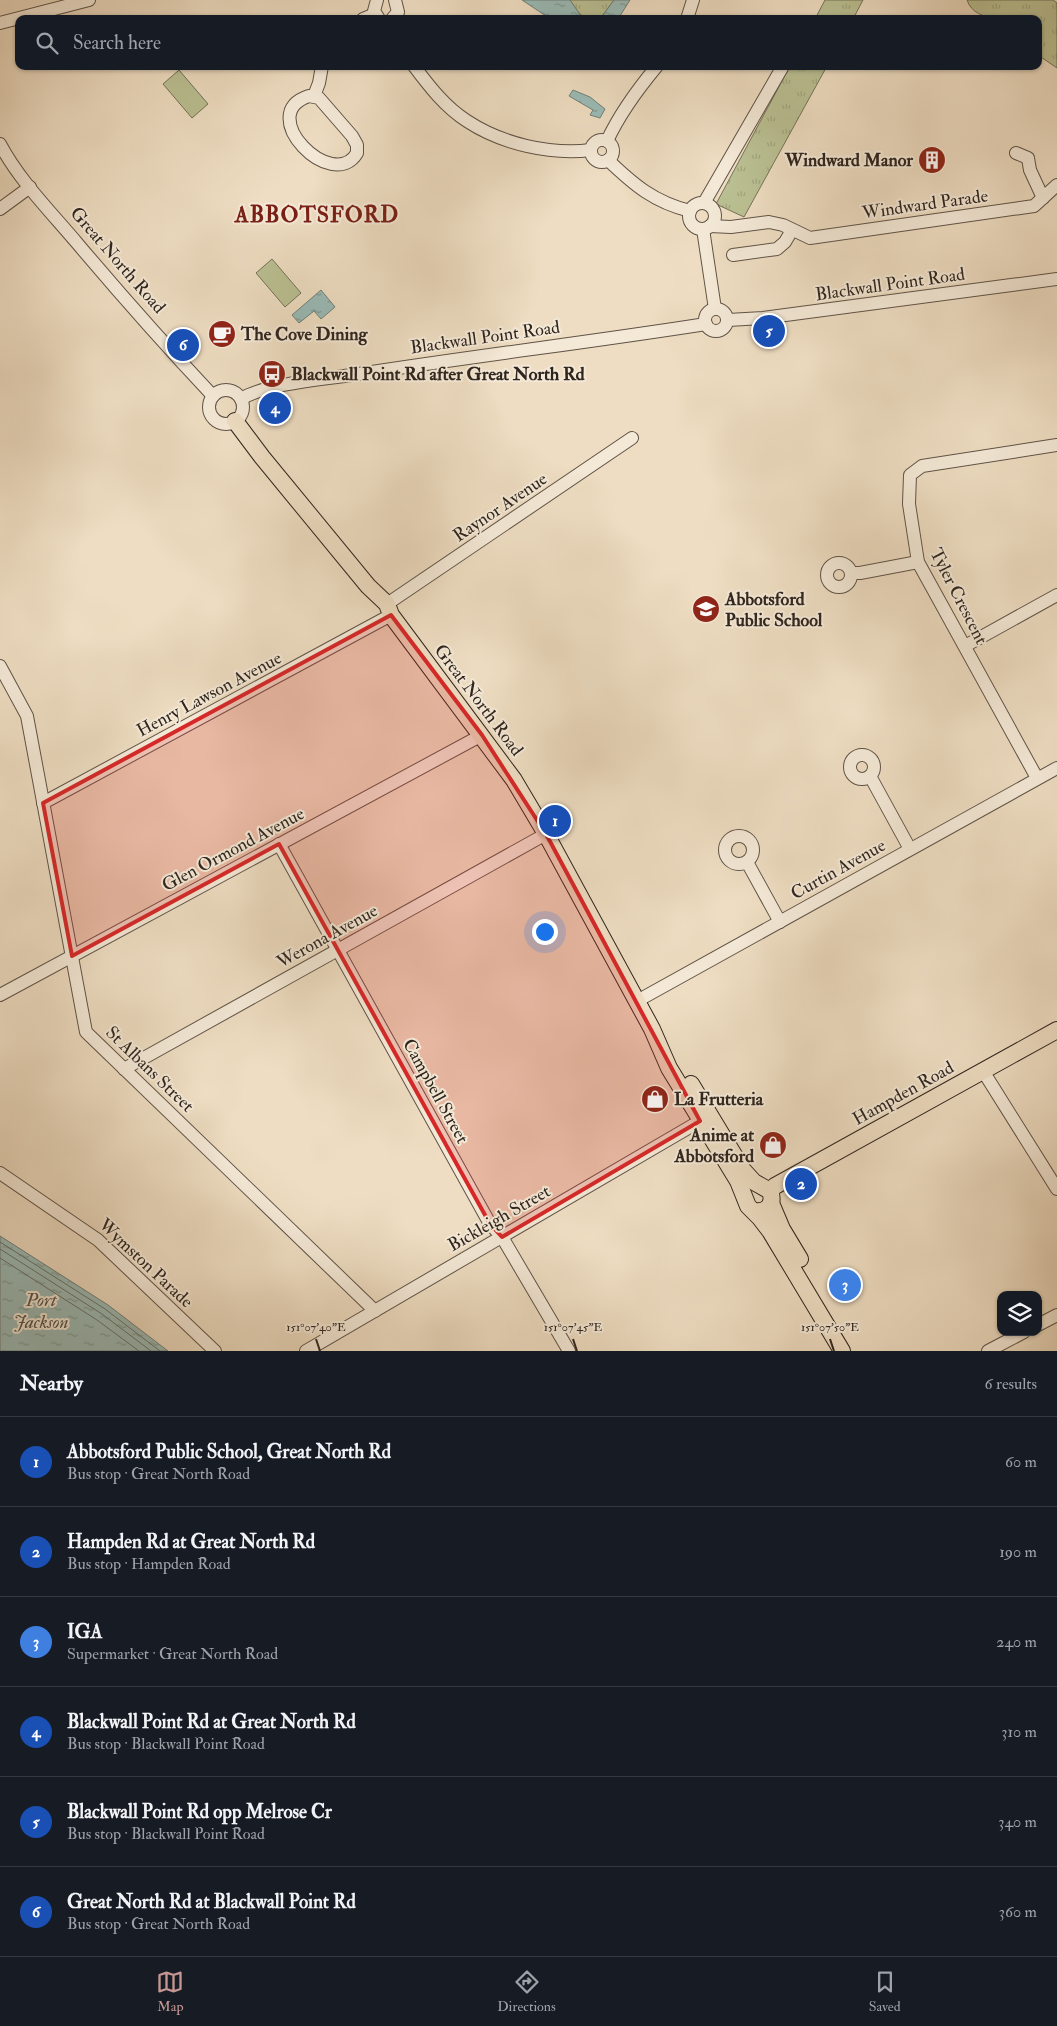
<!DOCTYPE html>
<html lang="en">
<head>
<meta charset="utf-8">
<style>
  body { margin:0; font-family:"IM FELL Double Pica",serif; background:#20242c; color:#f1f3f6 }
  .controls { position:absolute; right:15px; bottom:15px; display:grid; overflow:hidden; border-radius:10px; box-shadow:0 1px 4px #0004 }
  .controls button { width:45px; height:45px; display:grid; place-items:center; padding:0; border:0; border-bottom:1px solid #363941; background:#171b24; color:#f1f3f6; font:25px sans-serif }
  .you { position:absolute; left:544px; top:931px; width:18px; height:18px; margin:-12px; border:4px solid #fff; border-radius:50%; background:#1a73e8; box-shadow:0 0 0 8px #1a73e833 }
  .badge { display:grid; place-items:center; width:32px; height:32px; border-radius:50%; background:#c59692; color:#fff; font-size:16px; font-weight:700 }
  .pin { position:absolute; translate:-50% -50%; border:2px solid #fff; box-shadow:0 1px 5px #0006 }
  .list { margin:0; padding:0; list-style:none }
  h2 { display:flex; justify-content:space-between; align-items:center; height:65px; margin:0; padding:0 20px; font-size:21px }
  h2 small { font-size:16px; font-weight:400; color:#9ea1a6 }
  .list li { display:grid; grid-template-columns:32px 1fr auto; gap:15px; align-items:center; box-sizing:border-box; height:90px; padding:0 20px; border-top:1px solid #363941 }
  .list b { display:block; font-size:19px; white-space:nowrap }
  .list p { margin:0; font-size:16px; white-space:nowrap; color:#9ea1a6 }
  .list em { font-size:16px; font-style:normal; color:#9ea1a6 }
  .icon { flex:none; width:28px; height:28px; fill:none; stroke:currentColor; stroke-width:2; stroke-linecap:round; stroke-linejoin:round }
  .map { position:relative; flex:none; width:1057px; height:1351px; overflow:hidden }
  .search { position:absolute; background:#171b24; box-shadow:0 1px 4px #0004; left:15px; right:15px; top:15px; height:55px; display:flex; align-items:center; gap:12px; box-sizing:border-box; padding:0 18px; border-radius:10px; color:#9ea1a6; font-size:19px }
  .sheet { height:605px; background:#171b24 }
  nav { display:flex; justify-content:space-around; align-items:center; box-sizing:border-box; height:70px; border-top:1px solid #363941; background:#171b24; font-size:14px; color:#9ea1a6 }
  nav a { display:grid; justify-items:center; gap:2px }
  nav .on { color:#c59692 }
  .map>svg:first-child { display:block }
</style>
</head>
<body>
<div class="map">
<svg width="1057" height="1351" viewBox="0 0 1057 1351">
  <defs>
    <pattern id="park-tufts" width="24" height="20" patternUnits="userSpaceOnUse" patternTransform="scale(1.25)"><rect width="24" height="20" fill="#bac093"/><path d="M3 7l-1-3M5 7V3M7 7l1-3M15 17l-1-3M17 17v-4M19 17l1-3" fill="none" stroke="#a0a57e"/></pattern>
    <pattern id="water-ripples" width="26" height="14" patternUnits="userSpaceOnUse" patternTransform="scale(1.25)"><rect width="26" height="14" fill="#9abbb7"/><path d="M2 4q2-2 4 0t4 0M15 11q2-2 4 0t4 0" fill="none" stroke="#7e9894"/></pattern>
  </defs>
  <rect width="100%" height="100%" fill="#eeddc2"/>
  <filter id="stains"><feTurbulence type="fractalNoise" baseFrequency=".004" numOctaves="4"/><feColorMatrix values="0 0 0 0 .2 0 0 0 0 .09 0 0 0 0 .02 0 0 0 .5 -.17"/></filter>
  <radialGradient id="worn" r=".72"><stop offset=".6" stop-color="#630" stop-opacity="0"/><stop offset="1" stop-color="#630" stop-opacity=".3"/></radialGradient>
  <g fill="#bac093" stroke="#747258">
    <polygon points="179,70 208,104 192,118 163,84"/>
    <polygon points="272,259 301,293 285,307 256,273"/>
  </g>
  <g fill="url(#park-tufts)" stroke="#747258">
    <path d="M570,0H614L600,19C581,19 580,15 570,0Z"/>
    <polygon points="825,0 863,0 853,19 815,19"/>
    <path d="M967,0H1053L1057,3V68L1038,55V19C1017,19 975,25 967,0Z"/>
    <polygon points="790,66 827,66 744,217 716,204"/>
  </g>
  <g fill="url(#water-ripples)" stroke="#6f7f7a">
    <polygon points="522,0 570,0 581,16 587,19 554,19 543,14"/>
    <polygon points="614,0 630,0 618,19 600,19"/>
    <polygon points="573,90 590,97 605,109 600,118 590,115 593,110 569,96"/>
    <polygon points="321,290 335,307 321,319 314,311 299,323 292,315"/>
    <polygon points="0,1236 108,1305 168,1351 0,1351"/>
  </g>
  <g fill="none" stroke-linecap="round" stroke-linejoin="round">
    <g stroke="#64706a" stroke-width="1">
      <polyline points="0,1242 105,1309 160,1351"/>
      <polyline points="0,1249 102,1314 151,1351"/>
      <polyline points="0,1258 97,1320 139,1351"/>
    </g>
    <g stroke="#5f5347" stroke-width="14">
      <g id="minor">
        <polyline points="377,0 374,11 379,19"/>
        <polyline points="363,19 375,14"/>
        <polyline points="392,19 398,12 395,0"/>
        <polyline points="687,19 693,0"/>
        <polyline points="0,23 89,0"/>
        <path d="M414,66C429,86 445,107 467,121C502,144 550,155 591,150"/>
        <path d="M309,96L319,98L352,136L357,145V153C333,194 253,114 309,96Z"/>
        <polyline points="314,96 319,83 322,66"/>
        <circle cx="602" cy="151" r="11"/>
        <path d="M607,141C620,113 637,90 657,66"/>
        <path d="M0,144C19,180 50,211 77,243C121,295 166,346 213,396"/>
        <polyline points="1016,153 1028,158 1030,170 1043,198"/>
        <path d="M608,160C634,185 654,202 690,211"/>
        <circle cx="702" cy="216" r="13"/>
        <polyline points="704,203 783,66"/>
        <polyline points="0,209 30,187"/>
        <polyline points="710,226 731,227 769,222 783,225 810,238 1034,206 1057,185"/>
        <polyline points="703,229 715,309"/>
        <polyline points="733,255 777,249 785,242 792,230"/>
        <circle cx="716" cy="320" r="11"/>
        <polyline points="728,320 763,318 1057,279"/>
        <circle cx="226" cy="407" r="17"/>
        <path d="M241,399C267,383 327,379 359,374C475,356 591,342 706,324"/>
        <circle cx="839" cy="575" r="12"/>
        <polyline points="851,573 860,573 918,562"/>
        <polyline points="387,604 632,438"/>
        <polyline points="965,646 1057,595"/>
        <polyline points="0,666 27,716 86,1032 375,1311"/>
        <circle cx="862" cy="767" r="12"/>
        <polyline points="870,776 910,849"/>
        <polyline points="1037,778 918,562 909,504 910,475 922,466 1057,445"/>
        <polyline points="43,803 391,615"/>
        <circle cx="739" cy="850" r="14"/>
        <polyline points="279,844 490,1224 502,1237 569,1351"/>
        <polyline points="747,862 780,922"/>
        <polyline points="0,995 482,735"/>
        <polyline points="637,1001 1057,768"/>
        <polyline points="124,1069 546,834"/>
        <polyline points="983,1071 1057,1189"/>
        <polyline points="0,1173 98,1240 215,1351"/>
        <polyline points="1038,1325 1057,1315"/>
        <polyline points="306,1351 707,1117"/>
        <polyline points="988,1351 1024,1332"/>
      </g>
    </g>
    <g stroke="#2f251e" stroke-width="18">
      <g id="major">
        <polyline points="235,421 262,457 368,586 387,604 391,615 514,780 546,834 652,1029 669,1068 738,1181 748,1206 760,1218 770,1231 842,1351"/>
        <path d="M691,1084L743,1170L754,1182L770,1191C775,1204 767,1213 754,1211"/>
        <polyline points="770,1191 775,1186 1057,1030"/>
        <polyline points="771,1203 782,1229 800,1259"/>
      </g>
    </g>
    <use href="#minor" stroke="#f4e9d7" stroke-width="12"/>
    <use href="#major" stroke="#eeddc2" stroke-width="16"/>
  </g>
  <path fill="#d62828" fill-opacity="0.2" stroke="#d62828" stroke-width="4" stroke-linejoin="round" d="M391,615L482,735L546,834L700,1121L502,1237L490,1224L279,844L72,956L43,803Z"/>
  <path fill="none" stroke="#2f251e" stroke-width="2" d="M316,1339L320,1351M573,1339L577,1351M830,1339L834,1351"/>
  <defs>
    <g id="building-disc" transform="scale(1.4375)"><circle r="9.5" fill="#8f2418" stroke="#f4e9d7"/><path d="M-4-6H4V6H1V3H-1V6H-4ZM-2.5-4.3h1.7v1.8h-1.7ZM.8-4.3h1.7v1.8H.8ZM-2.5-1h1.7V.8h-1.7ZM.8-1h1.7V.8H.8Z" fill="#fff"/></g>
    <g id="cafe-disc" transform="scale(1.4375)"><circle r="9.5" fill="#8f2418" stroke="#f4e9d7"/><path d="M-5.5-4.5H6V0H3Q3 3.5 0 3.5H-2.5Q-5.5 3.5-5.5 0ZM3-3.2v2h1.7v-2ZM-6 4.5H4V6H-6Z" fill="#fff"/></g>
    <g id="bus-disc" transform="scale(1.4375)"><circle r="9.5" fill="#8f2418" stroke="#f4e9d7"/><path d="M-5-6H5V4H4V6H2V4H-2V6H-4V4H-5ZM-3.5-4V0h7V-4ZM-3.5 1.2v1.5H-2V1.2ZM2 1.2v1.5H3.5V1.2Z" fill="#fff"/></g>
    <g id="school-disc" transform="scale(1.4375)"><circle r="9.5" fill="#8f2418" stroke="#f4e9d7"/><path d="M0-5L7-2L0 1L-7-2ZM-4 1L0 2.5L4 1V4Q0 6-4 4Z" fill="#fff"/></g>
    <g id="shop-disc" transform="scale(1.4375)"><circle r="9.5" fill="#8f2418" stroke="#f4e9d7"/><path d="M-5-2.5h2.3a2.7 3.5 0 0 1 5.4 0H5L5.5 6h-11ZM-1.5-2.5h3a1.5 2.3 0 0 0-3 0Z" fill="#fff"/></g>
  </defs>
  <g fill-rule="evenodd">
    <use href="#building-disc" x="932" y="160"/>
    <use href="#cafe-disc" x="222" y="334"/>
    <use href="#bus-disc" x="272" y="374"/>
    <use href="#school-disc" x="706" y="609"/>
    <use href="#shop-disc" x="655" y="1099"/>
    <use href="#shop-disc" x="773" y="1145"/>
  </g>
  <g text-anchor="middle" stroke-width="4" stroke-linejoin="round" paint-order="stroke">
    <g font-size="18" font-weight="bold" fill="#2f251e" stroke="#f4e9d7" text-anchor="start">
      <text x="913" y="166" text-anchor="end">Windward Manor</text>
      <text x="241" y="340">The Cove Dining</text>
      <text x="291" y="380">Blackwall Point Rd after Great North Rd</text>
      <text x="725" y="605">Abbotsford<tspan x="725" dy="21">Public School</tspan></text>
      <text x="674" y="1105">La Frutteria</text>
      <text x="754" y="1141" text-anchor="end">Anime at<tspan x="754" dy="21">Abbotsford</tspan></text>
    </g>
    <g font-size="18" fill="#2f251e" stroke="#f4e9d7">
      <text transform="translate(925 204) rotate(-8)" y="6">Windward Parade</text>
      <text transform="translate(118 260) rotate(49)" y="6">Great North Road</text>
      <text transform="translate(890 284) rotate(-8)" y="6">Blackwall Point Road</text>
      <text transform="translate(485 337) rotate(-8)" y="6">Blackwall Point Road</text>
      <text transform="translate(500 507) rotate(-34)" y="6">Raynor Avenue</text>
      <text transform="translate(959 596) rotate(63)" y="6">Tyler Crescent</text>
      <text transform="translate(209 694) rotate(-28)" y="6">Henry Lawson Avenue</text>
      <text transform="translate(479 700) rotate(53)" y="6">Great North Road</text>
      <text transform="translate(233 849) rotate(-28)" y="6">Glen Ormond Avenue</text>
      <text transform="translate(838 869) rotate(-29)" y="6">Curtin Avenue</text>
      <text transform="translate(327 936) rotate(-29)" y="6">Werona Avenue</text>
      <text transform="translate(150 1069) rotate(44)" y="6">St Albans Street</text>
      <text transform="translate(436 1091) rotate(61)" y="6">Campbell Street</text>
      <text transform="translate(903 1093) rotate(-29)" y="6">Hampden Road</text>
      <text transform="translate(499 1218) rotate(-30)" y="6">Bickleigh Street</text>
      <text transform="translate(146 1263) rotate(43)" y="6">Wymston Parade</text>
    </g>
    <g font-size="19" font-style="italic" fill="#4f524c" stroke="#f4e9d7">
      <text x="41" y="1306">Port<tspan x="41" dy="22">Jackson</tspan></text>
    </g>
    <g font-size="22" font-weight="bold" letter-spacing="1" fill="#7a1f14" stroke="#f4e9d7">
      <text x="317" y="222">ABBOTSFORD</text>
    </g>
  </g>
  <g font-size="12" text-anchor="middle" fill="#2f251e" stroke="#f4e9d7" stroke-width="4" stroke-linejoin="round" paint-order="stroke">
    <text x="316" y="1331">151°07'40"E</text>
    <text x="573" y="1331">151°07'45"E</text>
    <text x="830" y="1331">151°07'50"E</text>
  </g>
  <rect width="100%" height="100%" filter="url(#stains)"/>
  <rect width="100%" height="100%" fill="url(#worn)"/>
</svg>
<div class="controls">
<button><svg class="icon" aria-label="layers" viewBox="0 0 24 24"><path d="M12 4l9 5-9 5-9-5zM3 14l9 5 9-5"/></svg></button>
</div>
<div class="you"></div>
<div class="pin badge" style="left:555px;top:821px;background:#1a4fb4">1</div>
<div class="pin badge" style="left:801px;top:1184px;background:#1a4fb4">2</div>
<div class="pin badge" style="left:845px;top:1285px;background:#3f7fe0">3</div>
<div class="pin badge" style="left:275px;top:408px;background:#1a4fb4">4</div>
<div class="pin badge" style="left:769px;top:331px;background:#1a4fb4">5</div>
<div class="pin badge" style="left:183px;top:345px;background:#1a4fb4">6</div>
<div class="search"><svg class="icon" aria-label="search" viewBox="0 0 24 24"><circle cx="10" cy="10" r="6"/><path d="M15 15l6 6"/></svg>Search here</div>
</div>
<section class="sheet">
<h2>Nearby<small>6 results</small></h2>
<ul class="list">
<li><span class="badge" style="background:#1a4fb4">1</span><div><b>Abbotsford Public School, Great North Rd</b><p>Bus stop · Great North Road</p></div><em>60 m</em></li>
<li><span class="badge" style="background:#1a4fb4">2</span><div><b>Hampden Rd at Great North Rd</b><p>Bus stop · Hampden Road</p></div><em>190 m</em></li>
<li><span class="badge" style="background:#3f7fe0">3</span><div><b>IGA</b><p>Supermarket · Great North Road</p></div><em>240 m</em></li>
<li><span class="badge" style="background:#1a4fb4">4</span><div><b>Blackwall Point Rd at Great North Rd</b><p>Bus stop · Blackwall Point Road</p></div><em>310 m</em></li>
<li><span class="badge" style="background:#1a4fb4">5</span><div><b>Blackwall Point Rd opp Melrose Cr</b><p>Bus stop · Blackwall Point Road</p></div><em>340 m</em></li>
<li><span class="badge" style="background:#1a4fb4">6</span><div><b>Great North Rd at Blackwall Point Rd</b><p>Bus stop · Great North Road</p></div><em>360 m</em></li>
</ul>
</section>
<nav>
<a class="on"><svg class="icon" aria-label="map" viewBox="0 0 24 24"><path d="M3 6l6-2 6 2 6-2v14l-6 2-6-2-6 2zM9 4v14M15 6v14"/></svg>Map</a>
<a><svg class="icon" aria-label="directions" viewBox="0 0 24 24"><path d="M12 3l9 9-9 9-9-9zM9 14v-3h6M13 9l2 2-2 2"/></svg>Directions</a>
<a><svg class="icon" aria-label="saved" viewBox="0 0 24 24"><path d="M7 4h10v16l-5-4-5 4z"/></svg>Saved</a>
</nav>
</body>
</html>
